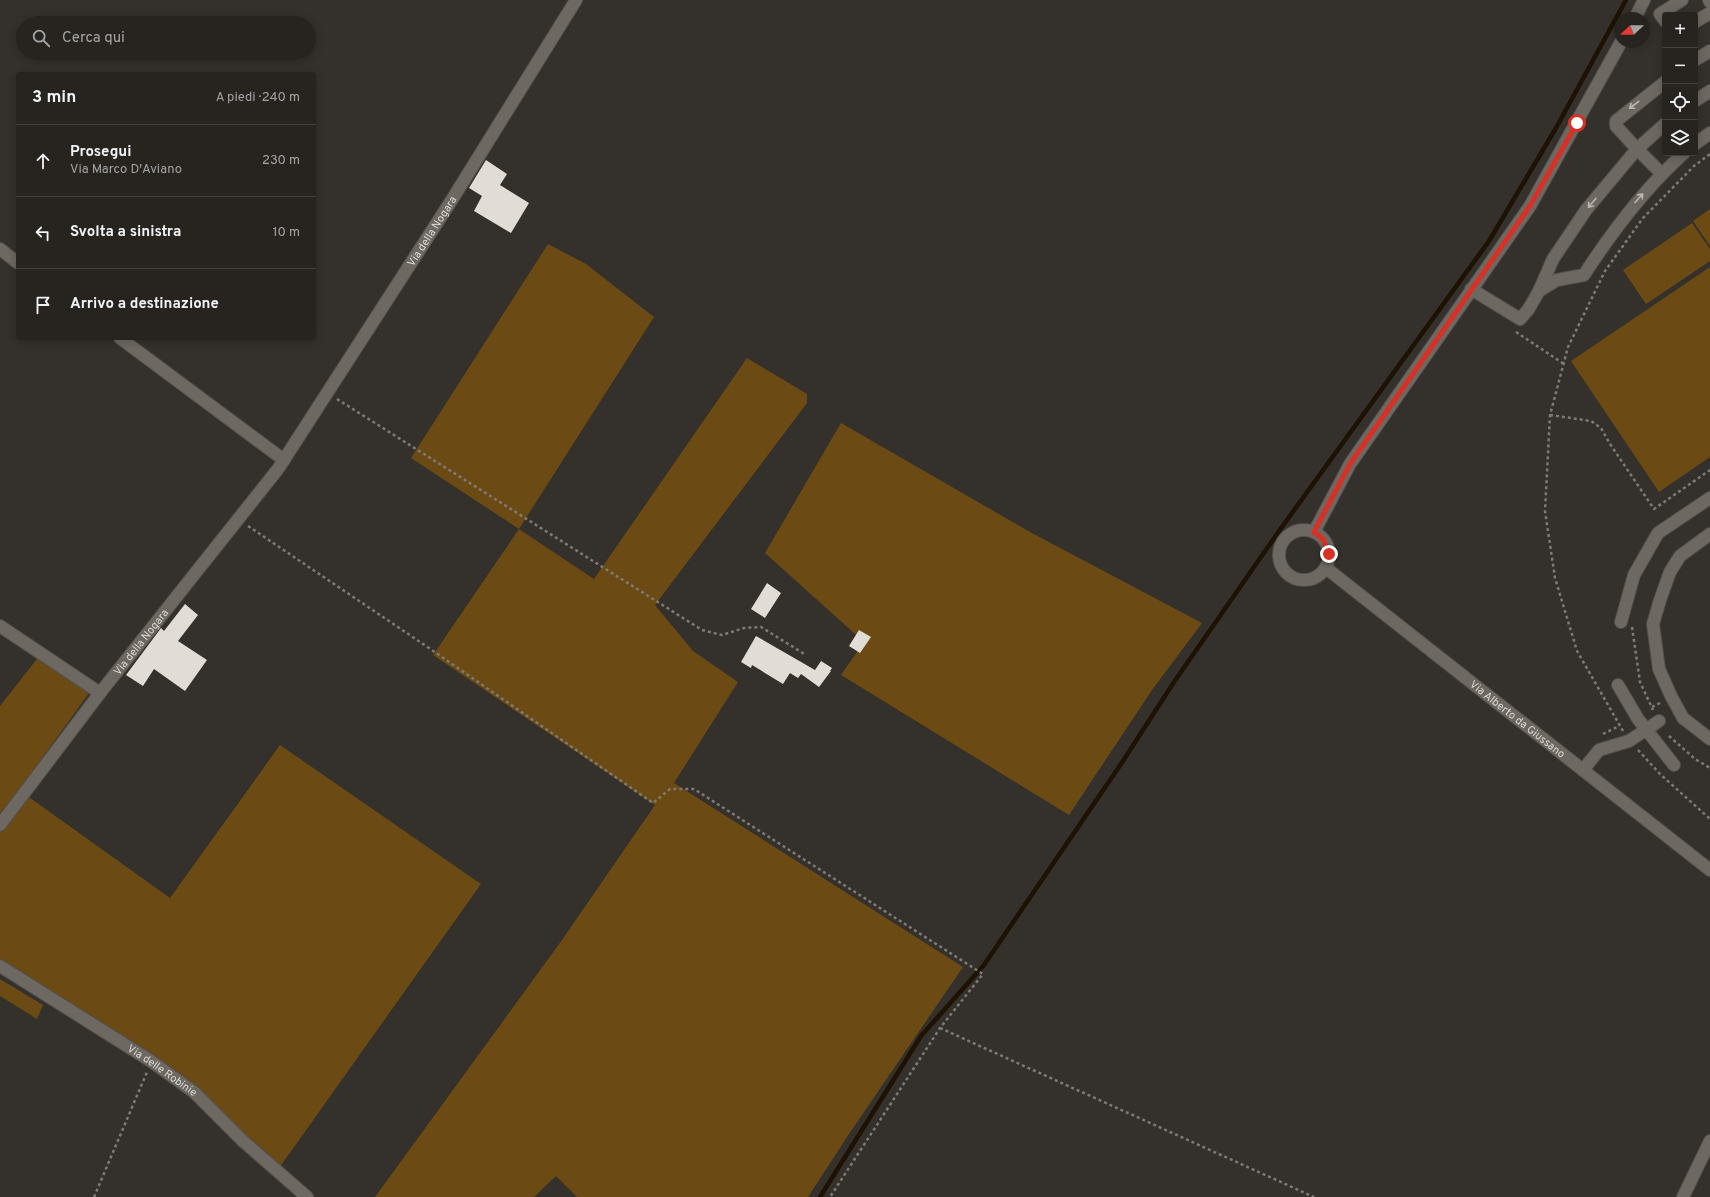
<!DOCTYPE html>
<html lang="it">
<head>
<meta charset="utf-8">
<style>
  body { margin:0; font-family:Overpass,sans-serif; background:#2f2c29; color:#f1f3f6 }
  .controls { position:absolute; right:12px; top:12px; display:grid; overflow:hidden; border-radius:4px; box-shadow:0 2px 10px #0003 }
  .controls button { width:36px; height:36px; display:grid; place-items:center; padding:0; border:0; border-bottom:1px solid #43413e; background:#272420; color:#f1f3f6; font:20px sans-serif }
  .compass { position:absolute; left:1614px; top:12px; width:36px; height:36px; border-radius:50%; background:#272420; box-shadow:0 2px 10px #0003; rotate:248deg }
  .stop { position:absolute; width:12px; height:12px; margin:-9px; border:3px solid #d93025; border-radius:50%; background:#fff }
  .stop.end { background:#d93025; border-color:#fff; box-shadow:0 1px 4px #0008 }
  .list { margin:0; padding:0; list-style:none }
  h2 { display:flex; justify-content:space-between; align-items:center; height:52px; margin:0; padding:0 16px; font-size:17px }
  h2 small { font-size:13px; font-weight:400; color:#a4a4a5 }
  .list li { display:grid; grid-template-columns:26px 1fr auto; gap:12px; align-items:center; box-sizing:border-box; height:72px; padding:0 16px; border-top:1px solid #43413e }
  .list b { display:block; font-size:15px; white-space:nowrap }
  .list p { margin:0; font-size:13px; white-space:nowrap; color:#a4a4a5 }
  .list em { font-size:13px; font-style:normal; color:#a4a4a5 }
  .icon { flex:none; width:22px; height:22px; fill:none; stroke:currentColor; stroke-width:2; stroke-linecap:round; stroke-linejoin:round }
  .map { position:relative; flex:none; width:1710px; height:1197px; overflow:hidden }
  .search { position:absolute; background:#272420; box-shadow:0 2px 10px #0003; left:16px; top:16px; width:300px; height:44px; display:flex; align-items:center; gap:10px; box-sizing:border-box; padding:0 14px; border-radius:22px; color:#a4a4a5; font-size:15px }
  .panel { position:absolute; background:#272420; box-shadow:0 2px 10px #0003; left:16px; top:72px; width:300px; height:268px; border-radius:4px }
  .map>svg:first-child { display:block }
</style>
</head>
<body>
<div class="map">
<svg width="1710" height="1197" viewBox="0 0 1710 1197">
  <rect width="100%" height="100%" fill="#34302b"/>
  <g fill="#6b4b13">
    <polygon points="1710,209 1710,246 1693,221"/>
    <polygon points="1692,223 1710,249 1710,261 1646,304 1623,270"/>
    <polygon points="548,244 586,264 654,317 519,529 594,579 747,358 807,394 807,403 655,605 693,651 738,682 674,783 963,967 849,1134 808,1197 577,1197 556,1176 534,1197 375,1197 562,940 655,805 433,655 519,529 411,458"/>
    <polygon points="1710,267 1710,457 1659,492 1571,361"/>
    <polygon points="841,423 1030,532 1202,623 1152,690 1069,815 841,675 864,642 765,553"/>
    <polygon points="44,650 92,689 19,790 170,898 280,745 481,884 277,1171 213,1107 0,963 0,706"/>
    <polygon points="0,979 43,1005 37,1019 0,996"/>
  </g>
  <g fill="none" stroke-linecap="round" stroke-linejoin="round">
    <polyline stroke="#1e1202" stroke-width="4.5" points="820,1197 921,1036 984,965 1121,764 1174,682 1279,531 1489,241 1556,128 1626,0"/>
  </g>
  <g fill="#e1dcd5">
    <polygon points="486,160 507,174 500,185 529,203 511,233 474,211 482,196 469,188"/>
    <polygon points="767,583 781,593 765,618 751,609"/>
    <polygon points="185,604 198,615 178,641 207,660 185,691 154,669 143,686 126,675 161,628 164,631"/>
    <polygon points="859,630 871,637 860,653 849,646"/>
    <polygon points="756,636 815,670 821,661 832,668 830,671 831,671 819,687 801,674 798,678 790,673 783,684 752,665 751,668 741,662"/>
  </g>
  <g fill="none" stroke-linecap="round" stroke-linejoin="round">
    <g stroke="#524e49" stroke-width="14">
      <g id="minor">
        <polyline points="1709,0 1710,2"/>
        <polyline points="1635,18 1644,0"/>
        <polyline points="1665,21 1660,14 1682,0"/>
        <polyline points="1695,22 1710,13"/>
        <polyline points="1695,60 1710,51"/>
        <polyline points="1695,101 1710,91"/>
        <polyline points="1695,144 1710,133"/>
        <polyline points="1661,173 1637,149 1665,124"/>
        <polyline points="0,249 18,263"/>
        <path d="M1471,289L1520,319L1528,310L1539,291L1557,280L1584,275C1613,230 1644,189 1684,153"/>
        <polyline points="1539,291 1553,259 1586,210 1637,149 1616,126 1616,121 1665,82"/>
        <polyline points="120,338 284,460"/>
        <circle cx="1304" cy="555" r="25"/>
        <polyline points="1314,532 1350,464 1530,206 1621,42"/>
        <polyline points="1710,534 1680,556 1670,572 1660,600 1653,624 1659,669 1671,696 1683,718 1710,739"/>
        <path id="s1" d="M1326,568L1710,870"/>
        <polyline points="1621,622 1634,575 1658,533 1710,498"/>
        <polyline points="0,626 100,693"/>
        <polyline points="1618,685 1638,719 1674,765"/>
        <polyline points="1583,770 1599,750 1629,741 1659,721"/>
        <path id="s2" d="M0,825L100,693L278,469L453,198L576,0"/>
        <path id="s3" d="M0,966L151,1061L194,1092L243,1141L307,1197"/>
        <polyline points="1683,1197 1710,1141"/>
      </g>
    </g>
    <g stroke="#7e7a76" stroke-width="2.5" stroke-dasharray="3 3" stroke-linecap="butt">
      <polyline points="1516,332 1564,364"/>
      <polyline points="337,399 702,630 722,635 744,628 761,627 806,655"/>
      <polyline points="1550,415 1591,421 1601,428 1610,444 1654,509 1710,470"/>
      <polyline points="248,526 426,646 653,803 670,789 694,789 983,974 940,1028 830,1197"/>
      <polyline points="1632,627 1640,682 1653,710"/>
      <polyline points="1652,707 1660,703"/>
      <polyline points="1623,731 1577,651 1555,578 1545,511 1550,415 1568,347 1605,271 1643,218 1694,166 1710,154"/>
      <polyline points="1603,734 1619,726"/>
      <polyline points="1669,736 1695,759 1710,768"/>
      <polyline points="1638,750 1660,774 1710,819"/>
      <polyline points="940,1028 1314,1197"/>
      <polyline points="94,1197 147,1072"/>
    </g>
    <use href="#minor" stroke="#6d6862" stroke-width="12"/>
  </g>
  <defs><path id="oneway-shaft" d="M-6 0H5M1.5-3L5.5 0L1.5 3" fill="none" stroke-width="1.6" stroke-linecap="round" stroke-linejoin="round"/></defs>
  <g stroke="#bbb7b2">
    <use href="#oneway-shaft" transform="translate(1634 105) rotate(143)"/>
    <use href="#oneway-shaft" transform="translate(1639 198) rotate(-48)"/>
    <use href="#oneway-shaft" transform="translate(1592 203) rotate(130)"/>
  </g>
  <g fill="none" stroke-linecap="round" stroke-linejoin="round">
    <polyline stroke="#d93025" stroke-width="5" points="1329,554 1323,539 1314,532 1350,464 1530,206 1577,123"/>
  </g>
  <g text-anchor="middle" stroke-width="4" stroke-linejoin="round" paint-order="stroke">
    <g font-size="11" fill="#dcd9d5" stroke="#34302b">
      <text dy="4" stroke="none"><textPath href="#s2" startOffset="735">Via della Nogara</textPath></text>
      <text dy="4" stroke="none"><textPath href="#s2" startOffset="231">Via della Nogara</textPath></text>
      <text dy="4" stroke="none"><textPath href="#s1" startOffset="244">Via Alberto da Giussano</textPath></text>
      <text dy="4" stroke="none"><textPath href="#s3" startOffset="193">Via delle Robinie</textPath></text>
    </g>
  </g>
</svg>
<div class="controls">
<button>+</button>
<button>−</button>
<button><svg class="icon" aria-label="locate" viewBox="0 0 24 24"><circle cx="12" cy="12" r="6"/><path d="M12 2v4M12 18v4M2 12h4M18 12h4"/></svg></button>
<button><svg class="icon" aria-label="layers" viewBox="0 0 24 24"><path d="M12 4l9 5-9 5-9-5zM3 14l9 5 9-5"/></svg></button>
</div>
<svg class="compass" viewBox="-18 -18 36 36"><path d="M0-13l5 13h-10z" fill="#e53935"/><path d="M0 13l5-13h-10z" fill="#a4a4a5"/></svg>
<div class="stop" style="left:1577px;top:123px"></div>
<div class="stop end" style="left:1329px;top:554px"></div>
<div class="search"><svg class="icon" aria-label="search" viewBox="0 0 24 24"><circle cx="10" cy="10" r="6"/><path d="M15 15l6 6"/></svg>Cerca qui</div>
<section class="panel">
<h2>3 min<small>A piedi · 240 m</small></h2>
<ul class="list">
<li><svg class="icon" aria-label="ahead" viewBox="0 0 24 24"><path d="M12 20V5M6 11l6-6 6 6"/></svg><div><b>Prosegui</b><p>Via Marco D'Aviano</p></div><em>230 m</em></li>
<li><svg class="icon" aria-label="left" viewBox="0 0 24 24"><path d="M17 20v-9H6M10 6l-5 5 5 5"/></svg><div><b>Svolta a sinistra</b></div><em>10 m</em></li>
<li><svg class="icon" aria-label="arrive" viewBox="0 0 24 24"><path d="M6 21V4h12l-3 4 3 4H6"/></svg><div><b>Arrivo a destinazione</b></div></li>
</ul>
</section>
</div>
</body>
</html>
